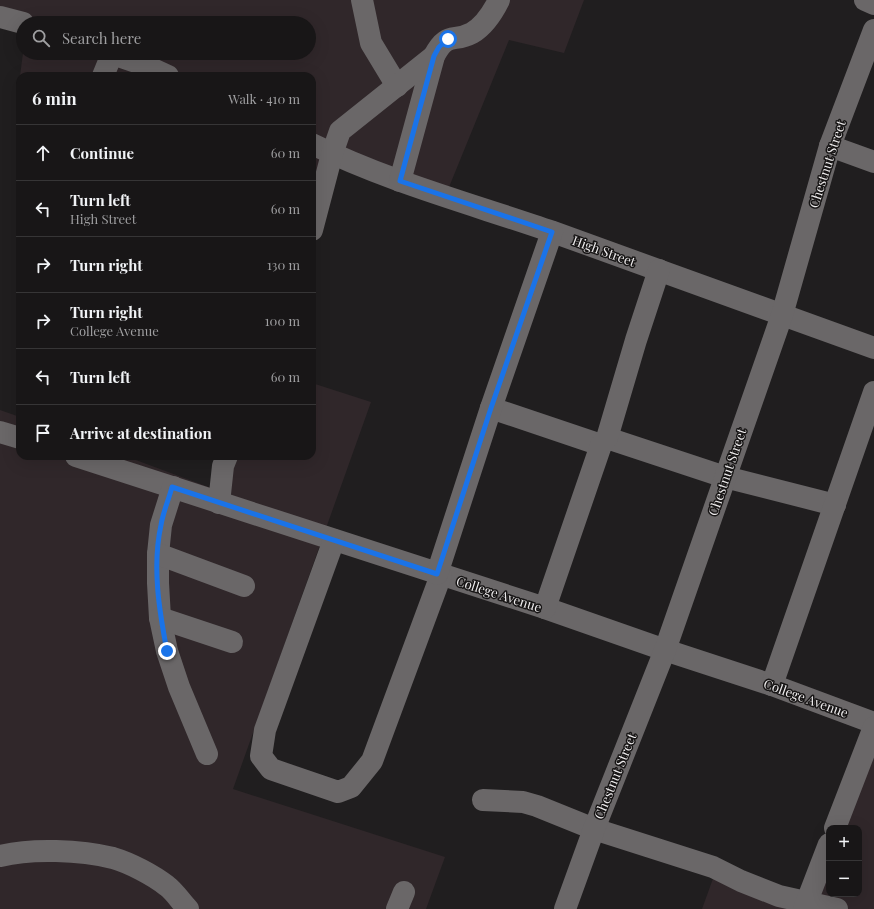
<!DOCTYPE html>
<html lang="en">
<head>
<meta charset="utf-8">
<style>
  body { margin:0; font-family:"Playfair Display",serif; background:#211f20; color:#f1f3f6 }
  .controls { position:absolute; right:12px; bottom:12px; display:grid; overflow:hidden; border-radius:8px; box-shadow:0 4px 16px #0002 }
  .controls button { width:36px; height:36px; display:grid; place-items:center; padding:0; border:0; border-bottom:1px solid #363536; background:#181617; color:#f1f3f6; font:20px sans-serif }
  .stop { position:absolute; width:12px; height:12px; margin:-9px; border:3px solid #1a73e8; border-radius:50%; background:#fff }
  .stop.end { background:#1a73e8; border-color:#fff; box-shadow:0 1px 4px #0008 }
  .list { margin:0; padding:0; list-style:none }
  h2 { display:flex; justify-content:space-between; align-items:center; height:52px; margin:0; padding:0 16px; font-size:17px }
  h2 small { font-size:13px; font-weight:400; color:#9f9fa1 }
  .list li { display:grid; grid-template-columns:26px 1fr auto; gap:12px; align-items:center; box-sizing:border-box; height:56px; padding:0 16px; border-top:1px solid #363536 }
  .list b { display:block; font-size:15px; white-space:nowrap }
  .list p { margin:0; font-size:13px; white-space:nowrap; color:#9f9fa1 }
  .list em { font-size:13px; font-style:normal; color:#9f9fa1 }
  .icon { flex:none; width:22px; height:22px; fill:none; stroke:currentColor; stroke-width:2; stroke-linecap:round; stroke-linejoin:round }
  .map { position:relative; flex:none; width:874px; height:909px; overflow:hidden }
  .search { position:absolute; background:#181617; box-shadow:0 4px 16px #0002; left:16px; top:16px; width:300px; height:44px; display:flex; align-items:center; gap:10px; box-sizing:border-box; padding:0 14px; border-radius:22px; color:#9f9fa1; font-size:15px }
  .panel { position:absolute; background:#181617; box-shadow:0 4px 16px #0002; left:16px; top:72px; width:300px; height:388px; border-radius:12px }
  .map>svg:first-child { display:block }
</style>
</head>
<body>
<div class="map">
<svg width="874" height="909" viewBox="0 0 874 909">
  <rect width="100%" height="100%" fill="#201e1f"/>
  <g fill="#30272a">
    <polygon points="0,0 584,0 564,53 509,40 447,192 340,155 312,238 312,76 20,76 23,53 309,53 309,23 0,22"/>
    <polygon points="312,383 371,402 233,789 445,857 426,909 0,909 0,410 20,417 20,456 125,456 222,492 235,456 312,456"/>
    <polygon points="874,726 874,909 702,909 719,862 812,898 829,850 829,894 859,894 859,828 837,828"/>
  </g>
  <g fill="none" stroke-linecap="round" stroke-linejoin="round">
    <g stroke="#6a6768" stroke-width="22">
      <polyline points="362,0 371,43 397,86"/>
      <polyline points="865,0 874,4"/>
      <polyline points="0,17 23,23"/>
      <polyline points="110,53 142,64 168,76"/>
      <polyline points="103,76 112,54"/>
      <path d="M312,144C389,182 472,204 553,232C660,270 767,309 874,348"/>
      <polyline points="830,146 874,162"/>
      <path d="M400,181L434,56C447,31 453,43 472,33C484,26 493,12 499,0"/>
      <polyline points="312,230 332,154 340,131 434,56"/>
      <polyline points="491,408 601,445"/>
      <polyline points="0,432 20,438"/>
      <polyline points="607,438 725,477 835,505"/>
      <polyline points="76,456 545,608 665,650 772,685 874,723"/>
      <polyline points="173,487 161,525 158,554 158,583 160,618 167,651 179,687 207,754"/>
      <polyline points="219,503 223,466 227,456"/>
      <polyline points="334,540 265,730 261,756 271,769 338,792 351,787 372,761 441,575"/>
      <polyline points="158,554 244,586"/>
      <polyline points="437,574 491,408 552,232"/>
      <polyline points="545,608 601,445 607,438 636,340 659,270"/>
      <polyline points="160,618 232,642"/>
      <polyline points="772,685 874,392"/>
      <polyline points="483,800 523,802 537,806 594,829 713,867 741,881 779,896 837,909"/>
      <polyline points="835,828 874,727"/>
      <path d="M0,856C31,848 81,850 113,858C130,863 153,875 167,886C175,892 181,902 188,909"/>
      <polyline points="397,909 404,892"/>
      <polyline points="565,909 594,829 665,650 782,315 830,146 874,30"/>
      <polyline points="804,909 829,844"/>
    </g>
  </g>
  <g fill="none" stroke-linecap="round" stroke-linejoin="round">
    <path stroke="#1a73e8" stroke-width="5" d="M167,651C159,610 152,566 161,525C163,512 169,499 172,487L437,574L491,408L552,232L400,181L434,56L439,47L448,39"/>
  </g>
  <g text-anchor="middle" stroke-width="3" stroke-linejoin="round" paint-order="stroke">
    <g font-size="13" fill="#efedee" stroke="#171515">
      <text transform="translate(827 164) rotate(-72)" y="5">Chestnut Street</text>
      <text transform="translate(604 251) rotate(20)" y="5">High Street</text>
      <text transform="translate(727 472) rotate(-71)" y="5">Chestnut Street</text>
      <text transform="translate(499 594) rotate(18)" y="5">College Avenue</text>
      <text transform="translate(806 698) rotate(20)" y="5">College Avenue</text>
      <text transform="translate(615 776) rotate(-68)" y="5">Chestnut Street</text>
    </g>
  </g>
</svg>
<div class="controls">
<button>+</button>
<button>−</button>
</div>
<div class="stop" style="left:448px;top:39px"></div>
<div class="stop end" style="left:167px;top:651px"></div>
<div class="search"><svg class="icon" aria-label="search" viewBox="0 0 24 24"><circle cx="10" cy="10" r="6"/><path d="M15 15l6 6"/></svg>Search here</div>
<section class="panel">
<h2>6 min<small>Walk · 410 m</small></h2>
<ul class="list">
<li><svg class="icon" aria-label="ahead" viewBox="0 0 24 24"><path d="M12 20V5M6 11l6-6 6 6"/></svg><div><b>Continue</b></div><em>60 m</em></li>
<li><svg class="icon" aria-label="left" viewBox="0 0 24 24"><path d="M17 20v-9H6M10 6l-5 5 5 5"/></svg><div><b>Turn left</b><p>High Street</p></div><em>60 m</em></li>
<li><svg class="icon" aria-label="right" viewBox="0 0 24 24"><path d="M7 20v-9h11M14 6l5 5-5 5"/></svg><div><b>Turn right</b></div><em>130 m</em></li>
<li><svg class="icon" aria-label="right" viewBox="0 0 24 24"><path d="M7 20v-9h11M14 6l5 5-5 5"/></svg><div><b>Turn right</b><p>College Avenue</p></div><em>100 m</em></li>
<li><svg class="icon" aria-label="left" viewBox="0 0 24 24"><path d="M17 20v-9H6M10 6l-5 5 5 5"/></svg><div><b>Turn left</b></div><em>60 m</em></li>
<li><svg class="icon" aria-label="arrive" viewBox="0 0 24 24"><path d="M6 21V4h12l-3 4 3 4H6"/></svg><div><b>Arrive at destination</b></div></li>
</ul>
</section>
</div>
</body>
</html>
